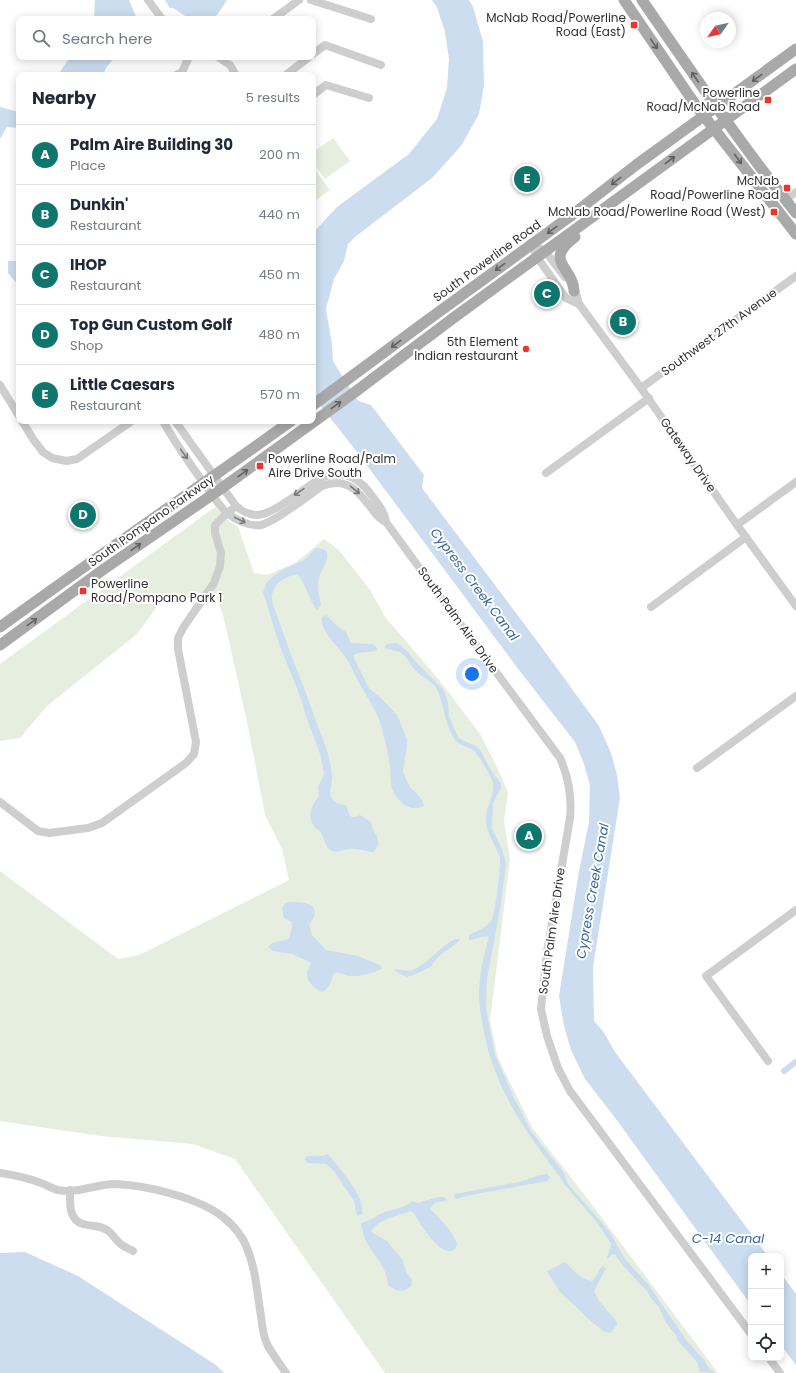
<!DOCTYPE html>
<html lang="en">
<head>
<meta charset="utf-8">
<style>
  body { margin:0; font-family:Poppins,sans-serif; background:#f6f6f7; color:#1f2937 }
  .controls { position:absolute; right:12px; bottom:12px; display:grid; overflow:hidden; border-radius:8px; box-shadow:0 2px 10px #0003 }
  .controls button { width:36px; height:36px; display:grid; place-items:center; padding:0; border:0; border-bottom:1px solid #e0e1e3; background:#fff; color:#1f2937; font:20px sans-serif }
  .compass { position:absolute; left:700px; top:12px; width:36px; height:36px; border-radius:50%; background:#fff; box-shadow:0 2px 10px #0003; rotate:236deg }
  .you { position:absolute; left:472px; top:674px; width:14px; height:14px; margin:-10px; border:3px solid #fff; border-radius:50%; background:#1a73e8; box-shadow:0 0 0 6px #1a73e833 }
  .badge { display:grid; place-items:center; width:26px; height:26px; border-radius:50%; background:#0f766e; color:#fff; font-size:13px; font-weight:700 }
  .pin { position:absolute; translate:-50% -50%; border:2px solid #fff; box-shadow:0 1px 4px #0006 }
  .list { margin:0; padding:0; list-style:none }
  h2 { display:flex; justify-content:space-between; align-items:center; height:52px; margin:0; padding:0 16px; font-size:17px }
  h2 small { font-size:13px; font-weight:400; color:#747a83 }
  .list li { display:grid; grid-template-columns:26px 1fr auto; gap:12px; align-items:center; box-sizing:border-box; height:60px; padding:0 16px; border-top:1px solid #e0e1e3 }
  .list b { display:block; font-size:15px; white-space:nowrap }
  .list p { margin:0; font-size:13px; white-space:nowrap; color:#747a83 }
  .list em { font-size:13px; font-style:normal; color:#747a83 }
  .icon { flex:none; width:22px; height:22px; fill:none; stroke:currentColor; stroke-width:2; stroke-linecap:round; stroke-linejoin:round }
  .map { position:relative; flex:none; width:796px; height:1373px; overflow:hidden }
  .search { position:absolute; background:#fff; box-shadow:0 2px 10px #0003; left:16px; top:16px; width:300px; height:44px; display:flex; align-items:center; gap:10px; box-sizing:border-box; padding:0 14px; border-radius:8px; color:#747a83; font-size:15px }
  .panel { position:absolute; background:#fff; box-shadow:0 2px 10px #0003; left:16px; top:72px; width:300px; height:352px; border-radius:8px }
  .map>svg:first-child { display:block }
</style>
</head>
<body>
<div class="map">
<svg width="796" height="1373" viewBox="0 0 796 1373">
  <rect width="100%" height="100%" fill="#fff"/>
  <g fill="#e6efdf">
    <polygon points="333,138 350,161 325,179 313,162 313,152"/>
    <polygon points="313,167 330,190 313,202"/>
    <polygon points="215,507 229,521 238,527 254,573 267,575 295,563 324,539 338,549 370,590 386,618 440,681 480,734 497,767 508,793 504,821 510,859 490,1021 498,1058 533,1129 587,1198 718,1373 385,1373 235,1159 193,1144 100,1136 0,1121 0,871 118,959 139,955 289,880 282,849 265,815 247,722 223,615 216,597 162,600 137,634 47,706 20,738 0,741 0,664"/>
  </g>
  <g fill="#cbddef">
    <polygon points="95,0 129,0 137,19 93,19 94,17"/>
    <polygon points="165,0 227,0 217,15 210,19 190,19 173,8 170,8"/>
    <polygon points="432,0 469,0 473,7 483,42 484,85 479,114 461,146 432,178 355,237 348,244 344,261 334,279 326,309 332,344 333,361 358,401 371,405 424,475 422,488 540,645 599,726 611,753 617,775 620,798 593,967 594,1021 603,1031 615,1052 768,1256 751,1256 751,1305 613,1115 585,1079 571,1050 564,1026 559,996 579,871 589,822 590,786 584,764 575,742 519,670 357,452 313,396 313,233 337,207 409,154 437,119 447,88 449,59 445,32 437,7"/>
    <polygon points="70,57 115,57 106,68 103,75 58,75"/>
    <polygon points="0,107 19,112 19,128 7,127 0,139"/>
    <polygon points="8,261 16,261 19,266 19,286 8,273"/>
    <path d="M316,548C338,549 322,568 319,577C317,585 319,597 321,605L317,610C313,607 304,582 298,574C286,576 272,583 272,598C272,605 277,614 279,621C290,654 304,686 315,718C322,737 331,757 332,776C333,783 328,791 331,797C334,803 340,805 346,805C350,813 347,821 360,815L371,822C373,835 384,838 374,852C366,852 359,848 350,849C344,849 338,853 332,851C324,847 325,839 321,833C320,830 316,829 314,826C306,816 312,805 319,796L318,787L324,774L321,757L304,710L302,701L279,644L263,592L267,582L275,575L280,571L304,560Z"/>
    <path d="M326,615L337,626L346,632L351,643L372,644L376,646L377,650C370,654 362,650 354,655V658L369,688L381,698L397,715L401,724L407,740V747L403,771L405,777L410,787L420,797L423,802L424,806C411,813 399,803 393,791C390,784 391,774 390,767C388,753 385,739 381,725C376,709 365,694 357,679C353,672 350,664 346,658C338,645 320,633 322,617Z"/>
    <path d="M394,643L398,644L406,650L419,665L443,689L448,702L449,716L457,735L460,739L476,746L481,751L491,770L501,784V788L493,803L492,829L502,849L506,864L501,904L487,979L486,1009L495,1055L514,1098L531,1131L564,1173L568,1184L609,1231L625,1259L648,1284L687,1341L704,1360L709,1368L715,1373L700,1372L697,1362L678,1341L676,1335L666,1323L659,1307L651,1298L647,1291L622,1265L615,1254L611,1255L609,1258H607L611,1244L599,1225L564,1184L560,1177C523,1129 491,1083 482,1021C480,1011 479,1001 479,991C480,972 484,954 489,937C481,935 476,940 469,940V935C476,931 486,928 491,921C495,916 501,865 500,858C496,845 487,835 486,821C485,808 497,791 492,780C489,774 478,753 473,750C467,746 459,746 455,740C445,725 444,707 438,691C434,682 422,677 416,671C410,665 408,657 401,653C395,649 389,651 384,647L387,644Z"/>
    <path d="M290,902C299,902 320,902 314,917C313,919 310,922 309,925L312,935L326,950L358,956L380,965L382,969C372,973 360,977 350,976C344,976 340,971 334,973C331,981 330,989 322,992C314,988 306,982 307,972C308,969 310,966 311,963L292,954L273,951L268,947L272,943L289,939L292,926L291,922L284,918L282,908L285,903Z"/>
    <path d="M455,939H460C458,943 454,945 450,948C442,953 435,959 431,967C422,970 416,975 407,977L393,970C400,968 405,972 412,970C426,966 440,946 455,939Z"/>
    <path d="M327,1154L329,1155C339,1168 367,1199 362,1214L357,1216L354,1201L333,1170L326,1164L307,1163L305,1159L307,1156H323Z"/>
    <polygon points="547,1174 550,1177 547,1181 471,1195 456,1199 454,1197 455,1194 519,1182 540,1175"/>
    <path d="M438,1197H444L447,1199L445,1201L435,1203L431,1207V1210C441,1220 453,1231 457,1244C456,1247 455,1251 451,1251C439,1254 418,1222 414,1213L410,1211C398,1216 377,1219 371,1232L387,1241L402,1259L407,1273L412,1280L411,1286C403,1293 397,1292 388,1285C386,1264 375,1259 366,1241C363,1235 362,1229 361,1223C369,1221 375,1217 382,1213C392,1209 403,1209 412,1201L418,1203Z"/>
    <polygon points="25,1252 78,1276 216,1365 224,1373 0,1373 0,1253"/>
    <path d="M565,1262C573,1270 580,1279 592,1281C597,1277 598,1270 603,1266L606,1268L594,1291L599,1301L617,1322V1325L610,1333L605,1332L593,1323L559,1291L547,1271Z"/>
    <polygon points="781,1274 796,1294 796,1365 781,1345"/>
  </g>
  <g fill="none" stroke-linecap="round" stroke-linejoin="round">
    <polyline stroke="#cbddef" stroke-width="6" points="784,1071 796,1062"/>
    <g stroke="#cecece" stroke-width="8">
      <polyline points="148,0 162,19"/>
      <polyline points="311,0 371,19"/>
      <polyline points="273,19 299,0"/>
      <polyline points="313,54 325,45 381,65"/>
      <polyline points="218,57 230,65 236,75"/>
      <polyline points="176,75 182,72 189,57"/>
      <polyline points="286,75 309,57"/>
      <polyline points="313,95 326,85 369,98"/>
      <polyline points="785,200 796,192"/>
      <polyline points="532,244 545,251 565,277"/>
      <polyline points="535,253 537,257 566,298 579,304"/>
      <polyline points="572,287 576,293 579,304 641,388 737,525 796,606"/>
      <polyline points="0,385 19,416"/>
      <polyline points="641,388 796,276"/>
      <polyline points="22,421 33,439 43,452 52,458 66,461 77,459 132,421"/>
      <path d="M163,421C176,445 192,467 208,489C214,497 220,507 227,513C236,520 250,527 261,525C275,522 309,495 322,486C344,478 355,487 368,504C374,511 377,518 386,522L461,625L560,758C569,778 572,796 570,818L547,952L541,1009L547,1036L558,1068L570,1091L751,1334"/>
      <path d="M175,421L236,506C242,511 248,515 256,515C272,516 306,487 321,478C346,468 361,479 375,500C380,507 385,513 386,522"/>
      <polyline points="546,473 649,398"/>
      <polyline points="737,525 796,482"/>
      <polyline points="651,607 746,537"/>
      <polyline points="697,768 796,696"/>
      <polyline points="0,802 38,831 49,833 88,828 102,823 186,763 194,754 196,742 178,649 178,638 183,628 214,583 220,566 221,553 215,533 215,525 223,517 236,506"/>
      <polyline points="768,1061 706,976 796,910"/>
      <path d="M0,1173C14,1175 28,1178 41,1183C47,1185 52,1189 58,1190C77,1194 96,1184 115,1184C146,1185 199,1198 223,1217C233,1225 243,1237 247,1248C256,1270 257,1293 261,1316C262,1326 263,1337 268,1346C273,1355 280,1364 286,1373"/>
      <path d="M70,1190C70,1202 68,1220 83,1224C93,1227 97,1224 107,1230C113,1234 116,1241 122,1245C126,1248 130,1249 133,1251"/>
      <polyline points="769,1358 780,1373"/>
    </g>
    <g stroke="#a9a9a9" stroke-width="11">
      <polyline points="624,0 697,107 796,234"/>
      <path d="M642,0C692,72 741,145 796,213"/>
      <path d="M574,291C574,268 542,261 575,237"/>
      <polyline points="313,405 425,322 572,215 636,165 796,49"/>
      <path d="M0,627C96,557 194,491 291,421"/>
      <polyline points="0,645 104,569 222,488 355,392 456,316 796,69"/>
    </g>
  </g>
  <defs><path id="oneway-shaft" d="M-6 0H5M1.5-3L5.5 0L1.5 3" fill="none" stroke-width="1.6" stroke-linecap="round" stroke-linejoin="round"/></defs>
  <g stroke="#616161">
    <use href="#oneway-shaft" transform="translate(654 44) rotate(56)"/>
    <use href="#oneway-shaft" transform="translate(695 77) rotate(-124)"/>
    <use href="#oneway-shaft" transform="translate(757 78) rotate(144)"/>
    <use href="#oneway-shaft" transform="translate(738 159) rotate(53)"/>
    <use href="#oneway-shaft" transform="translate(670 160) rotate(-37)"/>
    <use href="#oneway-shaft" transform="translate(616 181) rotate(142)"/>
    <use href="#oneway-shaft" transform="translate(552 230) rotate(144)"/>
    <use href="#oneway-shaft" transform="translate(500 267) rotate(144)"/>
    <use href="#oneway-shaft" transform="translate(396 344) rotate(143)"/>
    <use href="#oneway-shaft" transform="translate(336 405) rotate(-36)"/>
    <use href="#oneway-shaft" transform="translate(243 473) rotate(-36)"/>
    <use href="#oneway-shaft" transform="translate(136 547) rotate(-35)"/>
    <use href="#oneway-shaft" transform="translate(32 622) rotate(-36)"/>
  </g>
  <g stroke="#787878">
    <use href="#oneway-shaft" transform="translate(184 454) rotate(55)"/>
    <use href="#oneway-shaft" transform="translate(355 490) rotate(40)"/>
    <use href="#oneway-shaft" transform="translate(299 492) rotate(146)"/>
    <use href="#oneway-shaft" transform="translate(240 520) rotate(26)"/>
  </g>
  <g fill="#ef342d" stroke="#fff" stroke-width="1.5">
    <rect x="630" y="21" width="8" height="8" rx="2"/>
    <rect x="764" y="96" width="8" height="8" rx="2"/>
    <rect x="783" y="184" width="8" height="8" rx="2"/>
    <rect x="770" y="208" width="8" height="8" rx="2"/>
    <circle cx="526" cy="349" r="4"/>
    <rect x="256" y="462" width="8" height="8" rx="2"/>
    <rect x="79" y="587" width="8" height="8" rx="2"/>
  </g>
  <g text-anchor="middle" stroke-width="4" stroke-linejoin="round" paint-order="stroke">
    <g font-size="12" fill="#313131" stroke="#fff" text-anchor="end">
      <text x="626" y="22">McNab Road/Powerline<tspan x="626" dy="14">Road (East)</tspan></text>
      <text x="760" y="97">Powerline<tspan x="760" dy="14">Road/McNab Road</tspan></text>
      <text x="779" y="185">McNab<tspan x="779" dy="14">Road/Powerline Road</tspan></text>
      <text x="766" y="216">McNab Road/Powerline Road (West)</text>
      <text x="518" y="346">5th Element<tspan x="518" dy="14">Indian restaurant</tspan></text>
      <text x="268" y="463" text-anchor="start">Powerline Road/Palm<tspan x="268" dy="14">Aire Drive South</tspan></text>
      <text x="91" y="588" text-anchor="start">Powerline<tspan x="91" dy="14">Road/Pompano Park 1</tspan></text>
    </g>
    <g font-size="12" fill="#313131" stroke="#fff">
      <text transform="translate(487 261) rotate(-36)" y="4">South Powerline Road</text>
      <text transform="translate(719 332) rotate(-36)" y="4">Southwest 27th Avenue</text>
      <text transform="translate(688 455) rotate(55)" y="4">Gateway Drive</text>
      <text transform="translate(151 521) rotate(-35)" y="4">South Pompano Parkway</text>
      <text transform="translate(458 620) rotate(54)" y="4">South Palm Aire Drive</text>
      <text transform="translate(552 931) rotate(-82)" y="4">South Palm Aire Drive</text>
    </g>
    <g font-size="13" font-style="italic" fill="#396999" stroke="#fff">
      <text transform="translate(475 584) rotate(53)" y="5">Cypress Creek Canal</text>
      <text transform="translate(592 891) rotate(-80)" y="5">Cypress Creek Canal</text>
      <text x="728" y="1243">C-14 Canal</text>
    </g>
  </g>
</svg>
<div class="controls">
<button>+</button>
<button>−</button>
<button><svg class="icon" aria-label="locate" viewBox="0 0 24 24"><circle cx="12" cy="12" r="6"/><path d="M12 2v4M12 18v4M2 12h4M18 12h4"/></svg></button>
</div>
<svg class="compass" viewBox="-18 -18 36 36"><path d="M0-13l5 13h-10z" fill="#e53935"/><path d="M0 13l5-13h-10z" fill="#747a83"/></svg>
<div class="you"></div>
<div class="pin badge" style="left:529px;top:836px">A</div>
<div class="pin badge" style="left:623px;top:322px">B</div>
<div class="pin badge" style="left:547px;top:294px">C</div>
<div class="pin badge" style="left:83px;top:515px">D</div>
<div class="pin badge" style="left:527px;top:179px">E</div>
<div class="search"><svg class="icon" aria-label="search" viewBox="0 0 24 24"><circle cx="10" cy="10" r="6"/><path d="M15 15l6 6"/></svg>Search here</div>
<section class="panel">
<h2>Nearby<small>5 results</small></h2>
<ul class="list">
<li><span class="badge">A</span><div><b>Palm Aire Building 30</b><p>Place</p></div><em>200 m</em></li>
<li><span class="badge">B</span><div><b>Dunkin'</b><p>Restaurant</p></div><em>440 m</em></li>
<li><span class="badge">C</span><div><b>IHOP</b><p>Restaurant</p></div><em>450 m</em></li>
<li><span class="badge">D</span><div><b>Top Gun Custom Golf</b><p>Shop</p></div><em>480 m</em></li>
<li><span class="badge">E</span><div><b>Little Caesars</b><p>Restaurant</p></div><em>570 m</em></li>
</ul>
</section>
</div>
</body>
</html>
